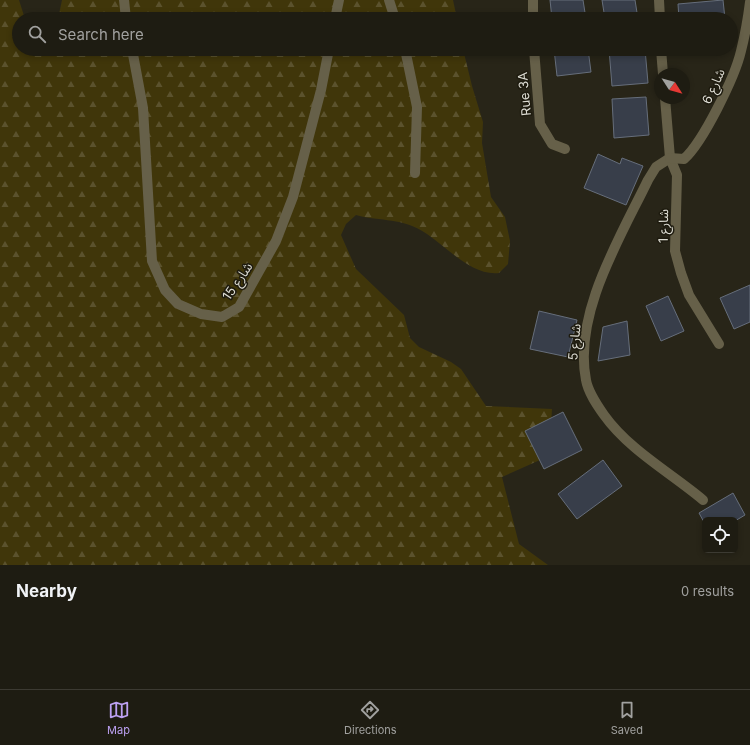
<!DOCTYPE html>
<html lang="en">
<head>
<meta charset="utf-8">
<style>
  body { margin:0; font-family:Inter,"Noto Sans Arabic",sans-serif; background:#2b2920; color:#f1f3f6 }
  .controls { position:absolute; right:12px; bottom:12px; display:grid; overflow:hidden; border-radius:6px; box-shadow:0 2px 6px #0003 }
  .controls button { width:36px; height:36px; display:grid; place-items:center; padding:0; border:0; border-bottom:1px solid #3c3a32; background:#1e1c12; color:#f1f3f6; font:20px sans-serif }
  .compass { position:absolute; left:654px; top:68px; width:36px; height:36px; border-radius:50%; background:#1e1c12; box-shadow:0 2px 6px #0003; rotate:126deg }
  .list { margin:0; padding:0; list-style:none }
  h2 { display:flex; justify-content:space-between; align-items:center; height:52px; margin:0; padding:0 16px; font-size:17px }
  h2 small { font-size:13px; font-weight:400; color:#a1a19f }
  .icon { flex:none; width:22px; height:22px; fill:none; stroke:currentColor; stroke-width:2; stroke-linecap:round; stroke-linejoin:round }
  .map { position:relative; flex:none; width:750px; height:565px; overflow:hidden }
  .search { position:absolute; background:#1e1c12; box-shadow:0 2px 6px #0003; left:12px; right:12px; top:12px; height:44px; display:flex; align-items:center; gap:10px; box-sizing:border-box; padding:0 14px; border-radius:22px; color:#a1a19f; font-size:15px }
  .sheet { height:124px; background:#1e1c12 }
  nav { display:flex; justify-content:space-around; align-items:center; box-sizing:border-box; height:56px; border-top:1px solid #3c3a32; background:#1e1c12; font-size:11px; color:#a1a19f }
  nav a { display:grid; justify-items:center; gap:2px }
  nav .on { color:#bca0f2 }
  .map>svg:first-child { display:block }
</style>
</head>
<body>
<div class="map">
<svg width="750" height="565" viewBox="0 0 750 565">
  <defs>
    <pattern id="forest-firs" width="22" height="20" patternUnits="userSpaceOnUse"><rect width="22" height="20" fill="#40360a"/><path d="M5 1l3.5 6h-7zM16 11l3.5 6h-7z" fill="#5b522d"/></pattern>
  </defs>
  <rect width="100%" height="100%" fill="#282518"/>
  <g fill="url(#forest-firs)">
    <path d="M0,0H19L25,19H19V49H463L472,86L483,122L482,143L491,197L505,217L510,241L508,264L499,273C472,276 448,248 427,234C402,217 382,222 356,215L346,224L341,235L356,269L404,315L410,338L419,347L451,362L461,369L486,406L552,409L549,456L502,477L519,544L548,565H0Z"/>
    <polygon points="62,0 453,0 457,19 58,19"/>
  </g>
  <g fill="#383e4a" stroke="#666e7b">
    <polygon points="550,0 583,0 586,19 552,19"/>
    <polygon points="602,0 635,0 638,19 605,19"/>
    <polygon points="723,0 725,19 679,19 678,4"/>
    <polygon points="554,49 588,49 591,72 557,76"/>
    <polygon points="609,49 645,49 648,83 612,86"/>
    <polygon points="646,97 649,135 614,138 612,99"/>
    <polygon points="598,154 620,164 622,158 643,166 626,205 584,188"/>
    <polygon points="750,285 750,322 734,329 720,298"/>
    <polygon points="668,296 684,331 661,341 646,306"/>
    <polygon points="539,311 577,320 568,357 530,349"/>
    <polygon points="627,321 630,355 598,361 603,327"/>
    <polygon points="563,412 582,450 544,469 525,431"/>
    <polygon points="603,460 622,486 577,519 558,494"/>
    <polygon points="733,493 745,515 735,521 705,520 705,524 699,513"/>
  </g>
  <g fill="none" stroke-linecap="round" stroke-linejoin="round">
    <g stroke="#666049" stroke-width="10">
      <polyline points="124,0 126,19"/>
      <polyline points="389,0 395,19"/>
      <polyline points="659,0 660,19"/>
      <polyline points="335,19 339,0"/>
      <polyline points="533,19 533,0"/>
      <polyline points="132,49 143,108 152,261 165,290 178,304 201,314 222,317 239,307 276,241 293,197 321,90 329,49"/>
      <polyline points="405,49 417,107 415,173"/>
      <polyline points="534,49 540,124 552,144 565,149"/>
      <polyline points="661,49 663,74"/>
      <polyline points="665,98 670,158 677,175 675,251 681,273 689,295 719,344"/>
      <path d="M670,158L656,167L648,180C620,238 573,314 586,380C588,392 597,405 604,415C629,450 671,473 703,500"/>
      <path d="M670,158L684,159C703,142 735,77 741,51C745,35 748,18 750,2"/>
    </g>
  </g>
  <g text-anchor="middle" stroke-width="3" stroke-linejoin="round" paint-order="stroke">
    <g font-size="13" fill="#dcdbd2" stroke="#1e1b0f">
      <text transform="translate(713 86) rotate(-66)" y="5">شارع 6</text>
      <text transform="translate(524 94) rotate(-95)" y="5">Rue 3A</text>
      <text transform="translate(663 226) rotate(-89)" y="5">شارع 1</text>
      <text transform="translate(237 281) rotate(-56)" y="5">شارع 15</text>
      <text transform="translate(574 342) rotate(-85)" y="5">شارع 5</text>
    </g>
  </g>
</svg>
<div class="controls">
<button><svg class="icon" aria-label="locate" viewBox="0 0 24 24"><circle cx="12" cy="12" r="6"/><path d="M12 2v4M12 18v4M2 12h4M18 12h4"/></svg></button>
</div>
<svg class="compass" viewBox="-18 -18 36 36"><path d="M0-13l5 13h-10z" fill="#e53935"/><path d="M0 13l5-13h-10z" fill="#a1a19f"/></svg>
<div class="search"><svg class="icon" aria-label="search" viewBox="0 0 24 24"><circle cx="10" cy="10" r="6"/><path d="M15 15l6 6"/></svg>Search here</div>
</div>
<section class="sheet">
<h2>Nearby<small>0 results</small></h2>
<ul class="list">
</ul>
</section>
<nav>
<a class="on"><svg class="icon" aria-label="map" viewBox="0 0 24 24"><path d="M3 6l6-2 6 2 6-2v14l-6 2-6-2-6 2zM9 4v14M15 6v14"/></svg>Map</a>
<a><svg class="icon" aria-label="directions" viewBox="0 0 24 24"><path d="M12 3l9 9-9 9-9-9zM9 14v-3h6M13 9l2 2-2 2"/></svg>Directions</a>
<a><svg class="icon" aria-label="saved" viewBox="0 0 24 24"><path d="M7 4h10v16l-5-4-5 4z"/></svg>Saved</a>
</nav>
</body>
</html>
